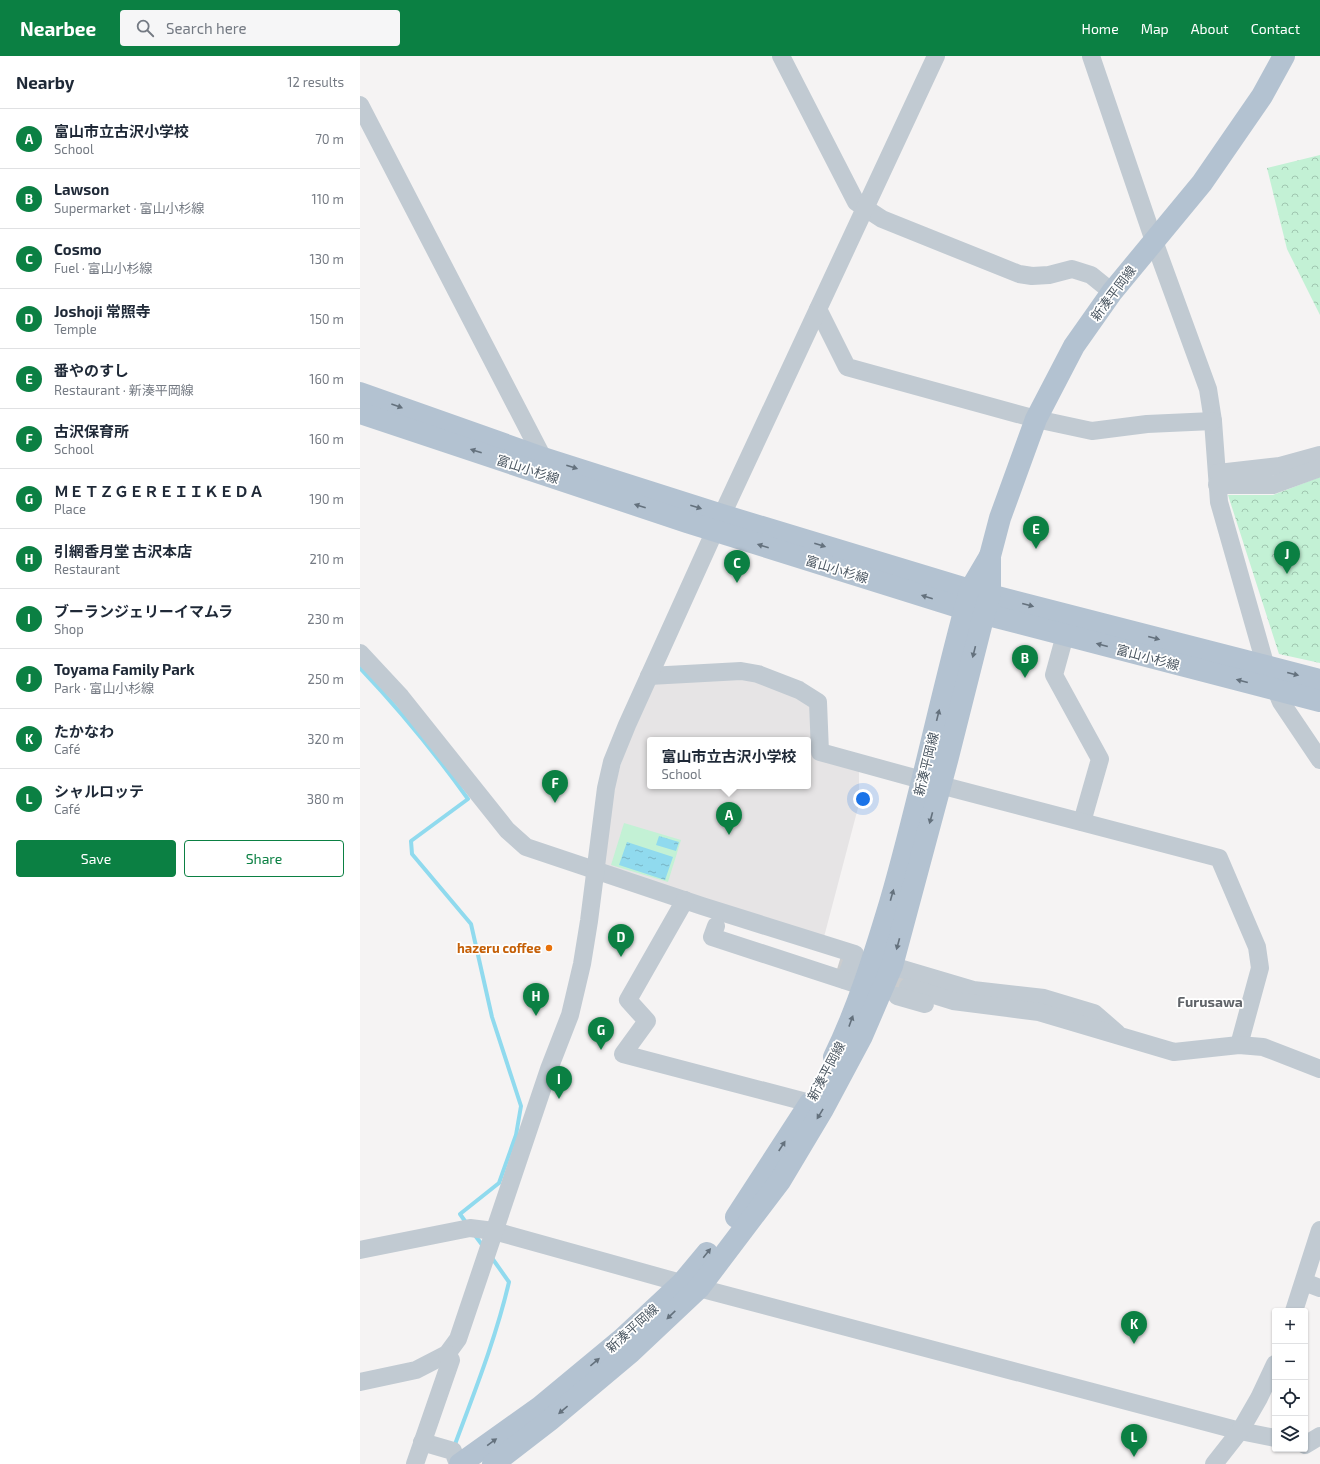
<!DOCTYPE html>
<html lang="en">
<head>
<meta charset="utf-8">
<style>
  body { margin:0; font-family:"Exo 2","Noto Sans JP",sans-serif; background:#f6f6f7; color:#1f2937 }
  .controls { position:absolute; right:12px; bottom:12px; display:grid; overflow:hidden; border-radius:4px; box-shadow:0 1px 3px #0004 }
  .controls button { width:36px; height:36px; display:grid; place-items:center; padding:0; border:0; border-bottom:1px solid #e0e1e3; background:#fff; color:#1f2937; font:20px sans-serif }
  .you { position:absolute; left:503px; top:743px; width:14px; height:14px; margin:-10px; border:3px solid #fff; border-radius:50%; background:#1a73e8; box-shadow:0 0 0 6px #1a73e833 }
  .badge { display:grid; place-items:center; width:26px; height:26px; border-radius:50%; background:#0b8043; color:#fff; font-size:13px; font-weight:700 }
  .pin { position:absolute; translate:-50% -33px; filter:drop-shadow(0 1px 2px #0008) }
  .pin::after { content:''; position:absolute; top:21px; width:14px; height:12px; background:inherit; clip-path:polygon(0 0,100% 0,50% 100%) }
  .popup { position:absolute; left:287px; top:681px; width:164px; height:52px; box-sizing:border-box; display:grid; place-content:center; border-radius:4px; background:#fff; filter:drop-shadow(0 1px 3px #0005); font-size:13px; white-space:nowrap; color:#747a83 }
  .popup b { font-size:15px; color:#1f2937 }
  .popup::after { content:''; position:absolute; left:50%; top:100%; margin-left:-8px; border:8px solid transparent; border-top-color:#fff }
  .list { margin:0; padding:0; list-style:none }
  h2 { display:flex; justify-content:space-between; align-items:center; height:52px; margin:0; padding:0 16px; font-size:17px }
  h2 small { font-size:13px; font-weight:400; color:#747a83 }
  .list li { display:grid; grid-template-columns:26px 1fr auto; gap:12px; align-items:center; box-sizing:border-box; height:60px; padding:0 16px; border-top:1px solid #e0e1e3 }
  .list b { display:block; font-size:15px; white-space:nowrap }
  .list p { margin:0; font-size:13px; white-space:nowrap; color:#747a83 }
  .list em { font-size:13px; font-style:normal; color:#747a83 }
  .actions { display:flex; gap:8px; padding:12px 16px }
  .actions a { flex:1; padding:9px 0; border:1px solid #0b8043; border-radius:4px; text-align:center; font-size:14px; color:#0b8043 }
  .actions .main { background:#0b8043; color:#fff }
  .icon { flex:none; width:22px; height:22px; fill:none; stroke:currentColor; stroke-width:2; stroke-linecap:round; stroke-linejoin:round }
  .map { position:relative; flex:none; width:960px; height:1408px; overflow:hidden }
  header { display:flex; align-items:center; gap:24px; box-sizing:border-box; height:56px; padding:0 20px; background:#0b8043; color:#fff }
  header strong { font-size:19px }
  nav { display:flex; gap:22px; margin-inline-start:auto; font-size:14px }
  .search { width:280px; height:36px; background:#f6f6f7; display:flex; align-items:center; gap:10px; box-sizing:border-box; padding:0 14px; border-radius:4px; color:#747a83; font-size:15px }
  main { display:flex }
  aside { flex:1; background:#fff }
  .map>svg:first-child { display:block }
</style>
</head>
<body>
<header>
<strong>Nearbee</strong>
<div class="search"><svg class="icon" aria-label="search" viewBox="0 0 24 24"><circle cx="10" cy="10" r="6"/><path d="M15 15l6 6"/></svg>Search here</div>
<nav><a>Home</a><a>Map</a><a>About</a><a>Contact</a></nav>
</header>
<main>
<aside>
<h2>Nearby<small>12 results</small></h2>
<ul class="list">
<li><span class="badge">A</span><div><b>富山市立古沢小学校</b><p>School</p></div><em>70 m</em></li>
<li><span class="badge">B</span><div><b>Lawson</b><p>Supermarket · 富山小杉線</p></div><em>110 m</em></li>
<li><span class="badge">C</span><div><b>Cosmo</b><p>Fuel · 富山小杉線</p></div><em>130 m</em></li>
<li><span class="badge">D</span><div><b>Joshoji 常照寺</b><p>Temple</p></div><em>150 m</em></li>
<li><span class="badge">E</span><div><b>番やのすし</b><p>Restaurant · 新湊平岡線</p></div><em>160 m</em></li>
<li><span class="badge">F</span><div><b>古沢保育所</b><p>School</p></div><em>160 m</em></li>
<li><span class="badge">G</span><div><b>ＭＥＴＺＧＥＲＥＩＩＫＥＤＡ</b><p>Place</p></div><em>190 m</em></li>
<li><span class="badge">H</span><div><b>引網香月堂 古沢本店</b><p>Restaurant</p></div><em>210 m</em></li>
<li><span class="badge">I</span><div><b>ブーランジェリーイマムラ</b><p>Shop</p></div><em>230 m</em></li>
<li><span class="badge">J</span><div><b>Toyama Family Park</b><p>Park · 富山小杉線</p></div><em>250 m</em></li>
<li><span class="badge">K</span><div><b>たかなわ</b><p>Café</p></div><em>320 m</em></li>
<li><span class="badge">L</span><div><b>シャルロッテ</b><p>Café</p></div><em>380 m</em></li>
</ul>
<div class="actions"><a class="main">Save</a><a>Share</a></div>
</aside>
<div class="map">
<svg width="960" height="1408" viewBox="0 0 960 1408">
  <defs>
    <pattern id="park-crowns" width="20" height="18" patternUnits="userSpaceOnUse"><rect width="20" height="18" fill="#c3f1d5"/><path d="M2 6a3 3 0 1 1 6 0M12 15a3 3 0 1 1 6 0" fill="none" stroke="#a0c6b0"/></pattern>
    <pattern id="water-ripples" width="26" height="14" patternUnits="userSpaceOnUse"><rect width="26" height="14" fill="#90daee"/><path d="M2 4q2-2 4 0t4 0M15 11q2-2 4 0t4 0" fill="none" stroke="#78b4c4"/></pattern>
  </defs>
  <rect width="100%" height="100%" fill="#f5f3f3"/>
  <path fill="#e6e4e5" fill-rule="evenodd" d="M392,618L453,645L455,698L499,711V748L464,881L243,810L255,729L264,697L297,622ZM290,684H448V730H290Z"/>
  <g fill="url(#park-crowns)">
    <polygon points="960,99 960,259 927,193 907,112"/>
    <polygon points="960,421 960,607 919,598 868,439 913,439"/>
  </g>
  <polygon fill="#c3f1d5" points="264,767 321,784 308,826 251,809"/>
  <g fill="url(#water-ripples)">
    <polygon points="299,780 319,786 316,795 296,789"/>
    <polygon points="267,786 313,801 305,824 259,809"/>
  </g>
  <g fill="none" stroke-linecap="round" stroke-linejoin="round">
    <g stroke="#90daee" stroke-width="4">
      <path d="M0,612C39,653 75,697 108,743L51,785L52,798L111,868L132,961L161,1050L156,1079L139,1127L100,1158L107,1168"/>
      <polyline points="114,1178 123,1190"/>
      <path d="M94,1391C114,1337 136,1282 149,1226L132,1202"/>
    </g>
    <polyline stroke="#caccce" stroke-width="18" stroke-dasharray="18 9" stroke-linecap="butt" points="478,910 548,931"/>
    <g stroke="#c1cad2" stroke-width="18">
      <polyline points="421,0 496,146 522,163 659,218 672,220 689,219 712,213 731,219 752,236"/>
      <polyline points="731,0 794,185 848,333 853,365 859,446 906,611 921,646 960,704"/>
      <polyline points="0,49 183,402"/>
      <polyline points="458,253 487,311 676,363 732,375 787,368 853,365"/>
      <polyline points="858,417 920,410 960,399"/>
      <polyline points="857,429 913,429 960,412"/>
      <polyline points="705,579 694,619 740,703 722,766"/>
      <polyline points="0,597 41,641 147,774 166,791 342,850 495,898 485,924"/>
      <polyline points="289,620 381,615 398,618 439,634 458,646 460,696 562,724"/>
      <polyline points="580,729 859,802 897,891 900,912 879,989"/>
      <polyline points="325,844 268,944 287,965 263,998 450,1047"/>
      <polyline points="356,870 352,881 496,928"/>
      <polyline points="532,910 613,934 684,942 734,957 757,977"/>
      <polyline points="548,931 593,945 679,956 814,996 879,989 903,991 960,1013"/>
      <polyline points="537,940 565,948"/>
      <polyline points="0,1194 110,1172 134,1175 339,1232 880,1375 915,1382"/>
      <polyline points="944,1226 960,1232"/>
      <polyline points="934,1255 960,1174"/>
      <polyline points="0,1326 56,1314 87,1298 98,1283 189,1013 210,959 222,908 229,865 246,732 252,706 267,669 362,459 576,0"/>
      <polyline points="62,1386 93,1395 98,1408"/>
      <polyline points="945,1389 960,1380"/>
      <polyline points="55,1408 91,1304 87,1298"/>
      <polyline points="854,1408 880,1375 899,1342 915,1308"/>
    </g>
    <g stroke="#b3c2d1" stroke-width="22">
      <polyline points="0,337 183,402 362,459 610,534 960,624"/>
      <polyline points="0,357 327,466 605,553 960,645"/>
      <path d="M474,1001C498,952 514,900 530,847C560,744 581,638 610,534L630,500"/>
      <polyline points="376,1161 450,1047"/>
      <polyline points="100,1408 180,1351 262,1283 322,1227 347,1197"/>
      <polyline points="133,1408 190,1364 271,1296 339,1232 420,1125 463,1053 502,980 532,910 588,701 624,558 630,539 630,500 640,462 676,363 714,290 752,236 842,127 902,40 924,0"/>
    </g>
  </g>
  <defs><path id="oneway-solid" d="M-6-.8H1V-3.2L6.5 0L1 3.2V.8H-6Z"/></defs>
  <g fill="#64717d">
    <use href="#oneway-solid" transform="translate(37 350) rotate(20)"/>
    <use href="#oneway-solid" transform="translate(116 395) rotate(-162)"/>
    <use href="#oneway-solid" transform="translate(212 411) rotate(18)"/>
    <use href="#oneway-solid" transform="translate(280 450) rotate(-162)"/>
    <use href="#oneway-solid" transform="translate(336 451) rotate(18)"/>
    <use href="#oneway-solid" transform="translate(460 489) rotate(17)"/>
    <use href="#oneway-solid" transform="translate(403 490) rotate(-163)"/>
    <use href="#oneway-solid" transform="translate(567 541) rotate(-163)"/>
    <use href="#oneway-solid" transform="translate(668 549) rotate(15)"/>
    <use href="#oneway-solid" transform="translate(794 582) rotate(15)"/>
    <use href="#oneway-solid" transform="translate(742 589) rotate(-165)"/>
    <use href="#oneway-solid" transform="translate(614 596) rotate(104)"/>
    <use href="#oneway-solid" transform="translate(933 618) rotate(14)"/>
    <use href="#oneway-solid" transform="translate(882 625) rotate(-165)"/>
    <use href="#oneway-solid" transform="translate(578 659) rotate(-76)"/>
    <use href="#oneway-solid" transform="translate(571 762) rotate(105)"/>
    <use href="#oneway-solid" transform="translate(532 839) rotate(-74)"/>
    <use href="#oneway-solid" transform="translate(538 888) rotate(105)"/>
    <use href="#oneway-solid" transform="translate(491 965) rotate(-70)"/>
    <use href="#oneway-solid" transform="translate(460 1058) rotate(121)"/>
    <use href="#oneway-solid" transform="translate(422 1090) rotate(-57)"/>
    <use href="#oneway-solid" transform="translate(347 1197) rotate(-51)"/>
    <use href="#oneway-solid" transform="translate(311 1259) rotate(136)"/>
    <use href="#oneway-solid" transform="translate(235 1306) rotate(-40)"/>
    <use href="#oneway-solid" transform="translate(203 1354) rotate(140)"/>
    <use href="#oneway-solid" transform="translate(132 1386) rotate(-36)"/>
  </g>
  <circle fill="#e8710a" stroke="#fff" stroke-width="1.5" cx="189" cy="892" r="4"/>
  <g text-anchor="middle" stroke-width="3.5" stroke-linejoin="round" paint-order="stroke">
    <g font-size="13" fill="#4a5661" stroke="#fff">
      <text transform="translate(753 237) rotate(-53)" y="5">新湊平岡線</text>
      <text transform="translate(168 413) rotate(18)" y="5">富山小杉線</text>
      <text transform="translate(477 513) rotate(17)" y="5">富山小杉線</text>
      <text transform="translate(788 601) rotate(15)" y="5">富山小杉線</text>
      <text transform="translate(566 708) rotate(-76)" y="5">新湊平岡線</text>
      <text transform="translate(466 1015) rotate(-62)" y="5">新湊平岡線</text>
      <text transform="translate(272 1272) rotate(-42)" y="5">新湊平岡線</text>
    </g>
    <g font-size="13" font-weight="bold" fill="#c56008" stroke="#fff" text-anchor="end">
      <text x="181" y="897">hazeru coffee</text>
    </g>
    <g font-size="14" font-weight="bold" fill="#5f6368" stroke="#fff">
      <text x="850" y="951">Furusawa</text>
    </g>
  </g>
</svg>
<div class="controls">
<button>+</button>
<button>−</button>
<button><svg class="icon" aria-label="locate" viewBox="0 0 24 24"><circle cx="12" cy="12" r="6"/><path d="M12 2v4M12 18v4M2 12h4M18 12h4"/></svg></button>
<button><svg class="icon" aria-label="layers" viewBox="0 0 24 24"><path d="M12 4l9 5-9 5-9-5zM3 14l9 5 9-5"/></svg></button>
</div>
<div class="you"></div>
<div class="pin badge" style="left:369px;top:779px">A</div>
<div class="popup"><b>富山市立古沢小学校</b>School</div>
<div class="pin badge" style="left:665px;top:622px">B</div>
<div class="pin badge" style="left:377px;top:527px">C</div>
<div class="pin badge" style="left:261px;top:901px">D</div>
<div class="pin badge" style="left:676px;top:493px">E</div>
<div class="pin badge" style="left:195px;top:747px">F</div>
<div class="pin badge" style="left:241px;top:994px">G</div>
<div class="pin badge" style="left:176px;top:960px">H</div>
<div class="pin badge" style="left:199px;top:1043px">I</div>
<div class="pin badge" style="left:927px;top:518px">J</div>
<div class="pin badge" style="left:774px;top:1288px">K</div>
<div class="pin badge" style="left:774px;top:1401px">L</div>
</div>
</main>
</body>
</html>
